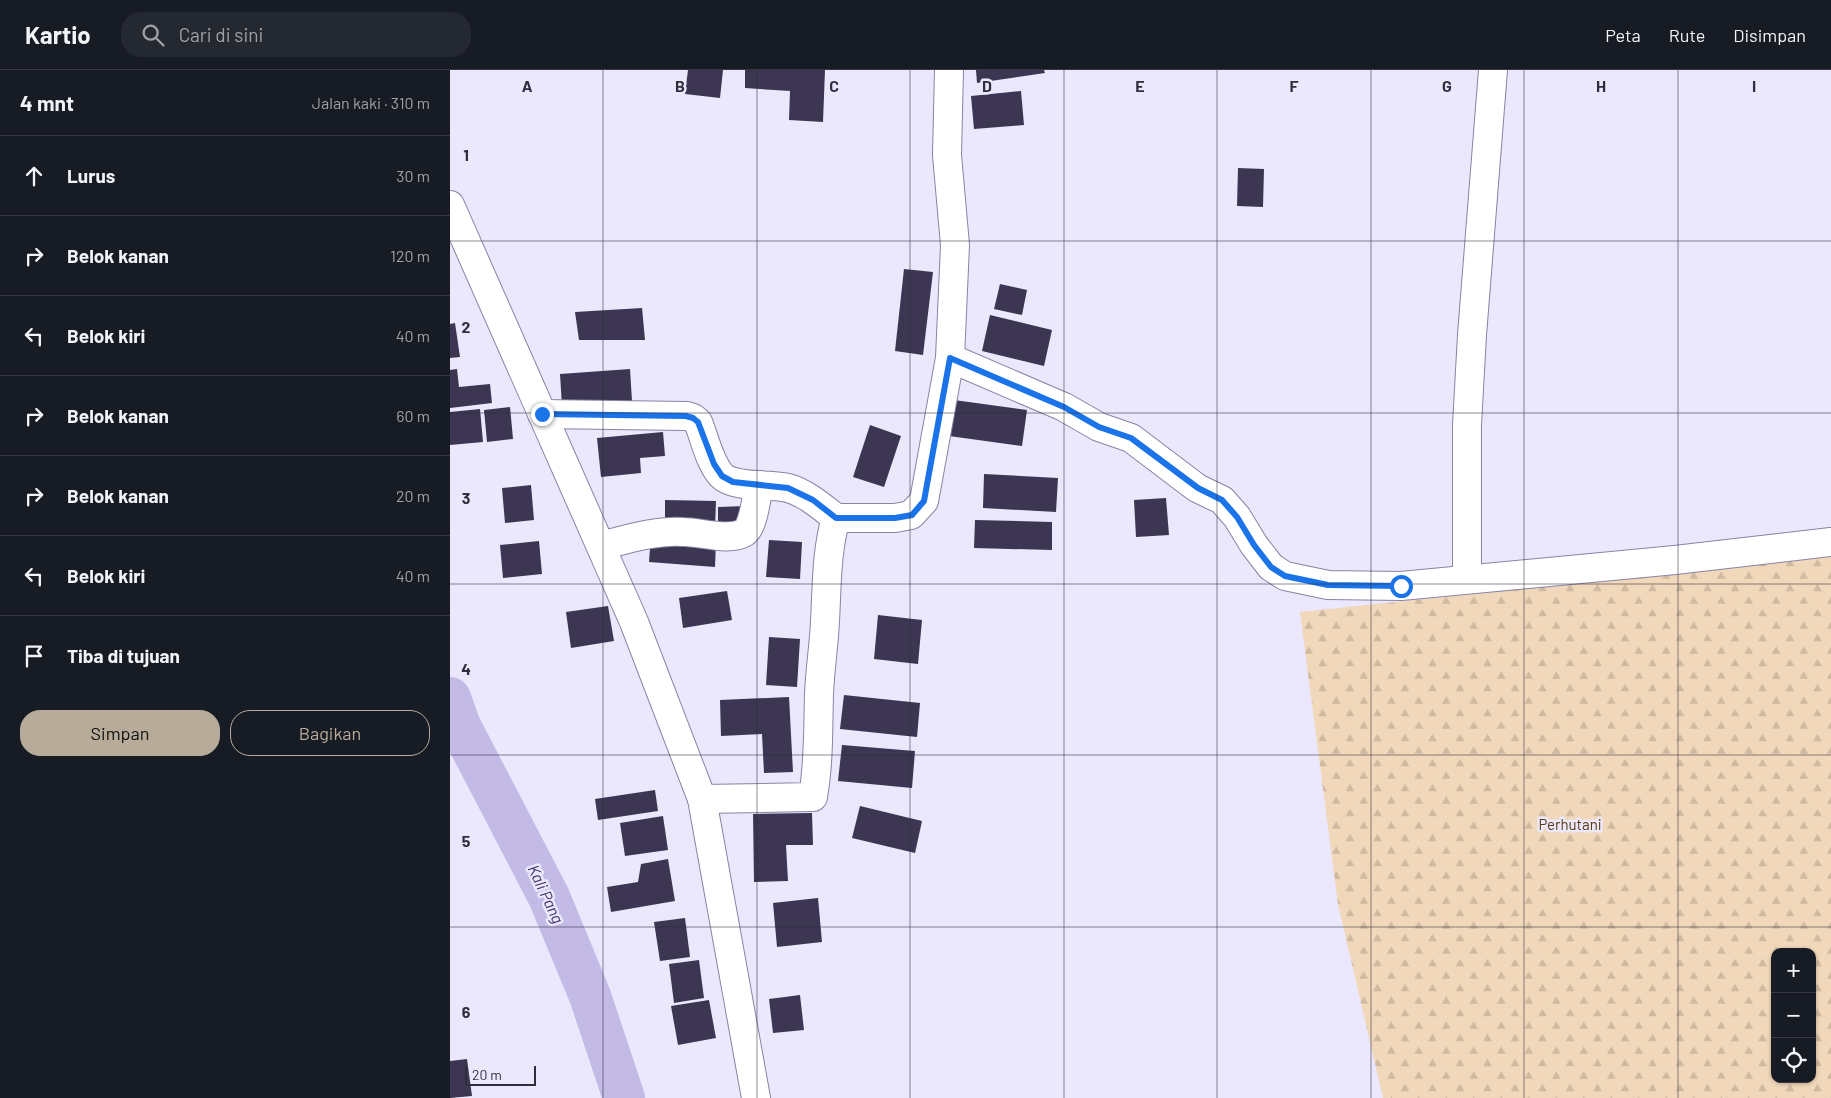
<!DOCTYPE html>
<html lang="id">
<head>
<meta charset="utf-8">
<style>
  body { margin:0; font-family:Barlow,sans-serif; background:#242831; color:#f1f3f6 }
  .controls { position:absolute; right:15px; bottom:15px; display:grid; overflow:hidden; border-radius:10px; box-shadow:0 1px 4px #0004 }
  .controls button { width:45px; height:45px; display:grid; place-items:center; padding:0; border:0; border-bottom:1px solid #363941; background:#171b24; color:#f1f3f6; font:25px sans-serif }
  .scale { position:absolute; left:15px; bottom:12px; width:71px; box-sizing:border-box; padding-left:5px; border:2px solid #312e3c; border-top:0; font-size:14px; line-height:18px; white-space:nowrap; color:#312e3c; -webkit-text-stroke:4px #ebe7fd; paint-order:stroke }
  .stop { position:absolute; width:15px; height:15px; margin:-11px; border:4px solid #1a73e8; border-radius:50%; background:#fff }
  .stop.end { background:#1a73e8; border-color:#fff; box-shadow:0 1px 5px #0008 }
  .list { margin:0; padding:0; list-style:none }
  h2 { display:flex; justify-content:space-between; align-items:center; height:65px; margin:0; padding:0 20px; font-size:21px }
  h2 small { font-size:16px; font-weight:400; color:#9ea1a6 }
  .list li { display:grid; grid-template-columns:32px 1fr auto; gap:15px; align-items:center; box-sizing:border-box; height:80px; padding:0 20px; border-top:1px solid #363941 }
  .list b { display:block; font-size:19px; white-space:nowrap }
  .list em { font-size:16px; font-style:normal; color:#9ea1a6 }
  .actions { display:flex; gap:10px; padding:15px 20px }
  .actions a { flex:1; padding:11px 0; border:1px solid #b8ab9a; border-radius:20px; text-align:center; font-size:18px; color:#b8ab9a }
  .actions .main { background:#b8ab9a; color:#111 }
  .icon { flex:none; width:28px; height:28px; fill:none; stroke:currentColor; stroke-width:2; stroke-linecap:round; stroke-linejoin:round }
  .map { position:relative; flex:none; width:1381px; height:1028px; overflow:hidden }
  header { display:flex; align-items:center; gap:30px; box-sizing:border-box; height:70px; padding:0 25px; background:#171b24; border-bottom:1px solid #363941 }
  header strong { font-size:24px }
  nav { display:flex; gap:28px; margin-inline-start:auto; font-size:18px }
  .search { width:350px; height:45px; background:#242831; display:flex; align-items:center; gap:12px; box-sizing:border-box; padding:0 18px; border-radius:20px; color:#9ea1a6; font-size:19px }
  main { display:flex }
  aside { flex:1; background:#171b24 }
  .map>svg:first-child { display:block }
</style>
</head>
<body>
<header>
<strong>Kartio</strong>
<div class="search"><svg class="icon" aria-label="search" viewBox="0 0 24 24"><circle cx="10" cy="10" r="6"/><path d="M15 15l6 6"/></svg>Cari di sini</div>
<nav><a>Peta</a><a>Rute</a><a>Disimpan</a></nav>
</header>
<main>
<aside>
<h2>4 mnt<small>Jalan kaki · 310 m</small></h2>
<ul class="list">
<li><svg class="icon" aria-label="ahead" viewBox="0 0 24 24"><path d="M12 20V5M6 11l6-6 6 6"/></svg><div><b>Lurus</b></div><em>30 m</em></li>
<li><svg class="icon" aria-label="right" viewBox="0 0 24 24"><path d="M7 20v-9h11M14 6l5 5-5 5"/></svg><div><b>Belok kanan</b></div><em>120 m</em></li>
<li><svg class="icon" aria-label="left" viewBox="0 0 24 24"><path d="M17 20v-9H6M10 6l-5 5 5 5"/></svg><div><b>Belok kiri</b></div><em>40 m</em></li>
<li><svg class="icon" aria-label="right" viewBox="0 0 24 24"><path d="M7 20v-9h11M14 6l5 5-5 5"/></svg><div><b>Belok kanan</b></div><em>60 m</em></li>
<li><svg class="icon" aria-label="right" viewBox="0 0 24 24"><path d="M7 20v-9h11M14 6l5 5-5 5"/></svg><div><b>Belok kanan</b></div><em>20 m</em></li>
<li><svg class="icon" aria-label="left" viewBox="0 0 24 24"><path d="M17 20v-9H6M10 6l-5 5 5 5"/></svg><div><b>Belok kiri</b></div><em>40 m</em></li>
<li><svg class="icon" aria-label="arrive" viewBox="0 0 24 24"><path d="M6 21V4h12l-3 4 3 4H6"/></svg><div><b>Tiba di tujuan</b></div></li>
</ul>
<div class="actions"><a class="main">Simpan</a><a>Bagikan</a></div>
</aside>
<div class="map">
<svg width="1381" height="1028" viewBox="0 0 1381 1028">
  <defs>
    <pattern id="forest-firs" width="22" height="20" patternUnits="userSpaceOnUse" patternTransform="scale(1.25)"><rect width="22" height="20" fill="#f1d8ba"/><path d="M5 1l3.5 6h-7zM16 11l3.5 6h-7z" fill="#cfbaa1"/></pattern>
  </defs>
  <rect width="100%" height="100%" fill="#ebe7fd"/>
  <path fill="url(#forest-firs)" fill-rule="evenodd" d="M1381,486V1028H933L888,834L850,542ZM1325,882H1362V1009H1325Z"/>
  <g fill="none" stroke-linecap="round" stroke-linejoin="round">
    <polyline stroke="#c3bae6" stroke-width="42" points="0,628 10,656 99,827 140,926 174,1028"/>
  </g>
  <g fill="#3c3653">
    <polygon points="238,0 273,0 270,28 235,24"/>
    <polygon points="295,0 375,0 373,52 339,50 340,21 295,18"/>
    <polygon points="526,0 594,0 595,3 527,13"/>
    <polygon points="571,21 574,55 524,59 521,26"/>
    <polygon points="788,98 814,99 813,137 787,136"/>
    <polygon points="454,199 483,202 473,285 445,281"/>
    <polygon points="550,214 577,220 572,245 544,239"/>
    <polygon points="192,238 195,270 129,270 125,242"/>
    <polygon points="540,245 602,260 594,296 532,281"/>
    <polygon points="5,253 10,287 0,288 0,254"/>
    <polygon points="7,299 9,317 40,314 42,333 0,338 0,300"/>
    <polygon points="180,299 182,331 112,336 110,304"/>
    <polygon points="504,330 577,340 572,376 499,366"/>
    <polygon points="60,337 63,369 37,372 34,340"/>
    <polygon points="30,339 33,372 0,375 0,342"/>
    <polygon points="420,355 451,366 434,417 403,407"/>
    <polygon points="213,362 215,386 190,388 191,403 151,407 147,368"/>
    <polygon points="534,404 608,408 606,442 533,438"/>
    <polygon points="81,415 84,450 55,453 52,418"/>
    <polygon points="716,428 719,465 686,467 684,430"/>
    <polygon points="215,430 266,431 265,458 215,457"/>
    <polygon points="297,436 298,453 268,454 268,437"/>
    <polygon points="525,450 602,452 602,480 524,478"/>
    <polygon points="201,465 266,470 265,497 199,492"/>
    <polygon points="319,470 352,472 350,509 316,507"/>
    <polygon points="89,471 92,504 53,508 50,475"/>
    <polygon points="277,521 282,550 233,558 229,528"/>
    <polygon points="158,536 164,571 121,578 116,542"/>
    <polygon points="428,545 472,550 468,594 424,589"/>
    <polygon points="319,567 350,569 347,617 316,615"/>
    <polygon points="394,625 470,633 467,667 390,659"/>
    <polygon points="339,627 343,702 314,703 312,664 271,666 270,630"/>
    <polygon points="392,675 465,681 462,718 388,711"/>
    <polygon points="205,720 208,741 148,750 145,729"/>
    <polygon points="410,736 472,751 465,783 402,768"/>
    <polygon points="362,743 363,775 336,775 338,811 304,812 303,744"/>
    <polygon points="213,746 218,780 175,786 170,753"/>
    <polygon points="218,789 225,831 161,842 157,817 188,812 191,794"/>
    <polygon points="368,828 372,872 327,877 323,833"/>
    <polygon points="235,848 240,887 210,891 204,852"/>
    <polygon points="249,890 254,928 224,933 219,894"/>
    <polygon points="350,925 354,960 323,963 319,929"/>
    <polygon points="259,930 266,968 228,975 221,936"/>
    <polygon points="17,989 22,1026 0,1028 0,991"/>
  </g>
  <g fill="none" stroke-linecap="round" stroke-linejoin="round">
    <g stroke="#8983a4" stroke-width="30">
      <g id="minor">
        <polyline points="0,135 184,552 252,729 306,1028"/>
        <polyline points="500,288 614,337 649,357 681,368 747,418 772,430 787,447 804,475 821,497 835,506 878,515 951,516 1225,490 1381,472"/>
        <path d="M92,344L237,346L243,348L248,352C255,369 259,391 271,405C284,419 320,413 338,418C356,423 372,437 386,448"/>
        <path d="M151,476C178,469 206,460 234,462C251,462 280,472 295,462C303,457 307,425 309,415"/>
        <polyline points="1017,509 1017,355 1022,265 1043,0"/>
        <path d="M252,729L363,727C369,692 368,658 369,624C370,599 374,575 375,551C377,517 376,482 386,448H445L461,445L474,431L500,288L505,175L497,85L499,0"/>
      </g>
    </g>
    <use href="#minor" stroke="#fff" stroke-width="28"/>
  </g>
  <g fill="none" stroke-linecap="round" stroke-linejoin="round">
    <polyline stroke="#1a73e8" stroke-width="6" points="92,344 236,346 243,348 248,352 264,394 272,406 283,412 338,418 363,430 386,448 445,448 462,445 474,431 500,288 614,337 649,357 681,368 748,418 772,430 787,447 804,475 821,497 835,506 878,515 951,516"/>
  </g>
  <path fill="none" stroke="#312e3c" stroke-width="1" stroke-opacity="0.55" d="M153,0V1028M307,0V1028M460,0V1028M614,0V1028M767,0V1028M921,0V1028M1074,0V1028M1228,0V1028M0,171H1381M0,343H1381M0,514H1381M0,685H1381M0,857H1381"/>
  <g text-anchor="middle" stroke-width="5" stroke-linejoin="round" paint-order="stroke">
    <g font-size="15" fill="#5a3b0c" stroke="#ebe7fd">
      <text x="1120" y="760">Perhutani</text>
    </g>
    <g font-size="16" font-style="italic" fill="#403168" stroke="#ebe7fd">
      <text transform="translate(96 824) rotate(65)" y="6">Kali Pang</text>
    </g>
  </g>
  <g font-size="16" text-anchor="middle" font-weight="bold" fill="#312e3c" stroke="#ebe7fd" stroke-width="5" stroke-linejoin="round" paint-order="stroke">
    <text x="77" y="22">A</text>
    <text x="230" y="22">B</text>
    <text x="384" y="22">C</text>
    <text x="537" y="22">D</text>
    <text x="690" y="22">E</text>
    <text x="844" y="22">F</text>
    <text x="997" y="22">G</text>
    <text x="1151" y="22">H</text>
    <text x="1304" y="22">I</text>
    <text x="16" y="91">1</text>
    <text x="16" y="263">2</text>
    <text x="16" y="434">3</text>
    <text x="16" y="605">4</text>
    <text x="16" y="777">5</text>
    <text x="16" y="948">6</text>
  </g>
</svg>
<div class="controls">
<button>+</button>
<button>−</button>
<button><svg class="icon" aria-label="locate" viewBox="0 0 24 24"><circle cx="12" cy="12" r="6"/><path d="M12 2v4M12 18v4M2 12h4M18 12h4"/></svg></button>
</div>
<div class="scale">20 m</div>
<div class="stop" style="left:951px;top:516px"></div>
<div class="stop end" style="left:92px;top:344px"></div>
</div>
</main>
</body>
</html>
